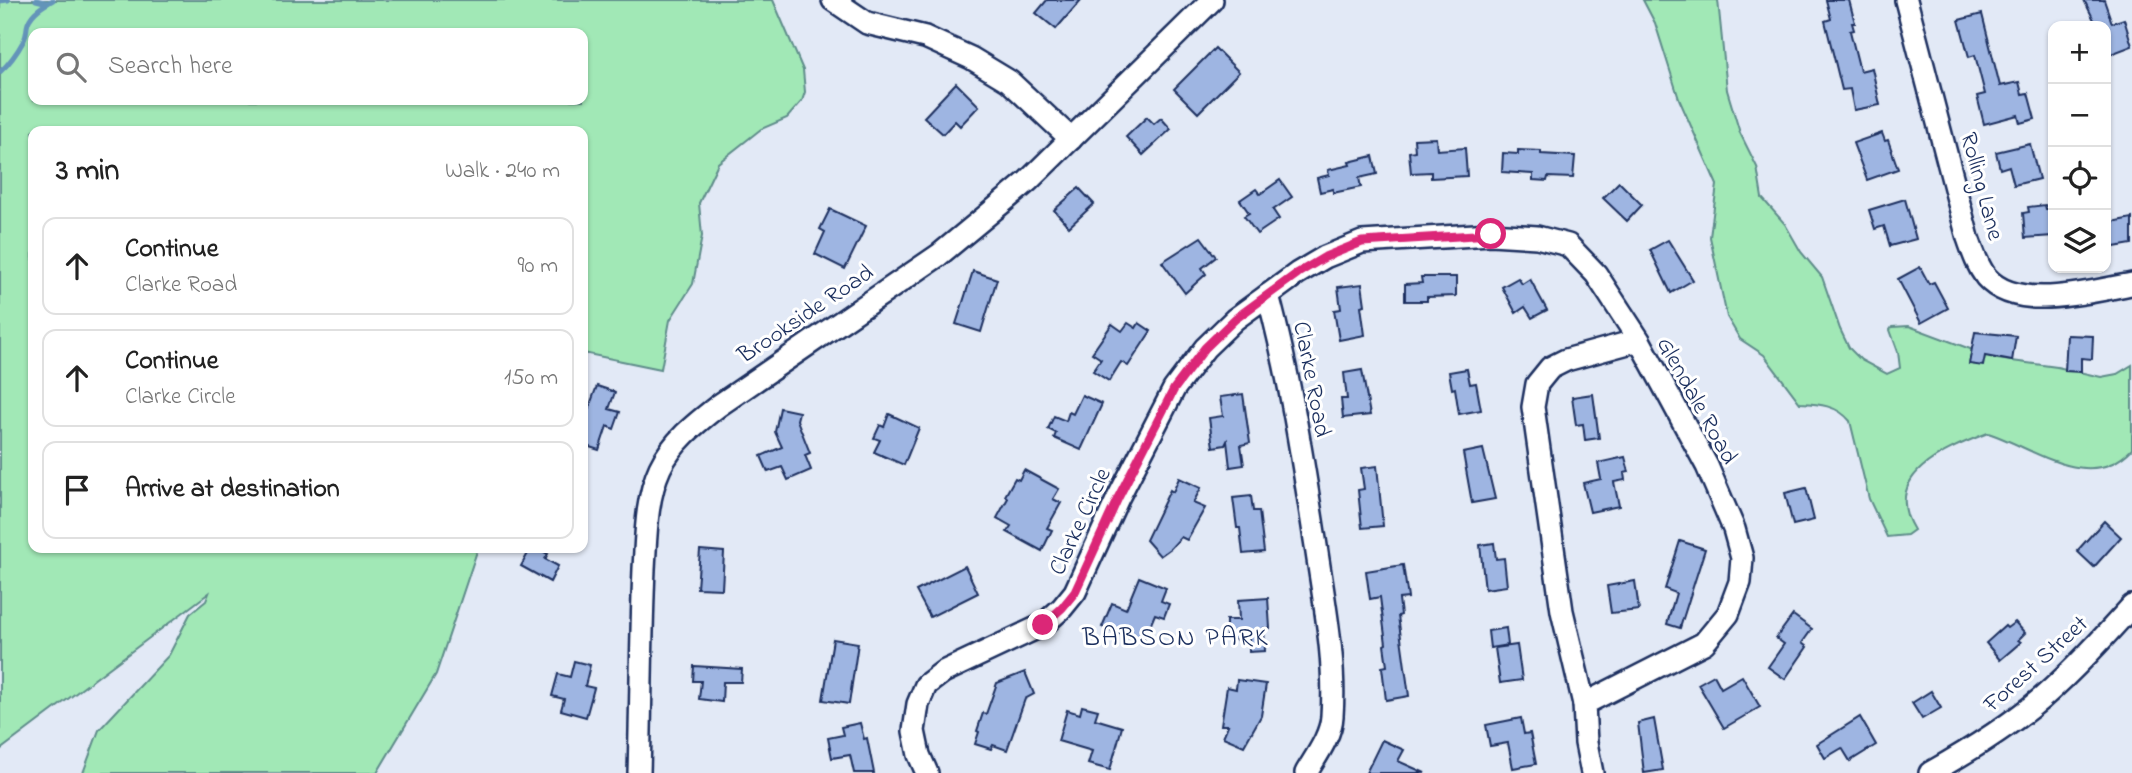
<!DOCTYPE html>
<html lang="en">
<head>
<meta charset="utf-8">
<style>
  body { margin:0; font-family:"Indie Flower",sans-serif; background:#f2f2f2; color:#222 }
  .controls { position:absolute; right:21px; top:21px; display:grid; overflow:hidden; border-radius:14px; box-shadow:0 2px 5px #0004 }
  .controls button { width:63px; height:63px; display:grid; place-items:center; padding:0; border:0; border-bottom:2px solid #e0e0e0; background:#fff; color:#222; font:35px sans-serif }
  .stop { position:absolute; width:21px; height:21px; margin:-16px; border:5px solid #db2777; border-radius:50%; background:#fff }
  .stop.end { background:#db2777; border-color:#fff; box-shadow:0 2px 7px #0008 }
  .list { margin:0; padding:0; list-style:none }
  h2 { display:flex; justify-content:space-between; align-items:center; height:91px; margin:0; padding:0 28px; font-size:30px }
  h2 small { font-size:23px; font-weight:400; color:#767676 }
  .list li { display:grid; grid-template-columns:46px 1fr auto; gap:21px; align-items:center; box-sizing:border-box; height:98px; margin:0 14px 14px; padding:0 14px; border:2px solid #e0e0e0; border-radius:14px }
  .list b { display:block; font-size:26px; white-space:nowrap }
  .list p { margin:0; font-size:23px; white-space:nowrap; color:#767676 }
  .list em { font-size:23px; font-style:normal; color:#767676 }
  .icon { flex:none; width:38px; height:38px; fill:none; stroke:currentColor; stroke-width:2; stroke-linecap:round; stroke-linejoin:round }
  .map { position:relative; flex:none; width:2132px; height:773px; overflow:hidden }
  .search { position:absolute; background:#fff; box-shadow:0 2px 5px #0004; left:28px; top:28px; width:560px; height:77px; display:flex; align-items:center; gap:18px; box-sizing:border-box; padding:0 24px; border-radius:14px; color:#767676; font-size:26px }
  .panel { position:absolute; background:#fff; box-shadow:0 2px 5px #0004; left:28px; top:126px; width:560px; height:427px; border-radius:14px }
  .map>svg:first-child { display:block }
</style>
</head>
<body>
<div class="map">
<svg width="2132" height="773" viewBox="0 0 2132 773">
  <rect width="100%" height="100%" fill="#e2e9f6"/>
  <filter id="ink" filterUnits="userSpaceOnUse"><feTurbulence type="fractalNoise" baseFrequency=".0143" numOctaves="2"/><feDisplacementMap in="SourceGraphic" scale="14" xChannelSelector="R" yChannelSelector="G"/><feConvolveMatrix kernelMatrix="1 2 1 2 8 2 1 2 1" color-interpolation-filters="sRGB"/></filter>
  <g filter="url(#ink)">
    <g fill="#a1e8b6" stroke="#5e8c8a" stroke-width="2" fill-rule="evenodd">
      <path d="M0,0H773L803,70L805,92L802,101L787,118L761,129L718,163L699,203L702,236L693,284L670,320L661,369L583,353V131H33V548H478L436,674L377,773H83L99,730L169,655L190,614L206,601L209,593L0,750ZM33,33H583V100H33Z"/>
      <path d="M1643,0H1718L1727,90L1740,133L1757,167L1762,198L1785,224L1801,252L1822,277L1840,329L1849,348L1861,360L1887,374L1900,368L1898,352L1890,330L1892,327L1909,326L1997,359L2057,367L2101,377L2117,374L2132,365V449C2089,494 2035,448 1988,433C1947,449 1880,474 1914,530L1907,535L1887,537L1869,499L1850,421C1837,405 1819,404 1800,403L1764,355L1740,339L1727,317L1710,237L1717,185L1679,99L1655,23Z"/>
    </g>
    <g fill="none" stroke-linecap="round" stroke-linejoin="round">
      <g stroke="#6494b9" stroke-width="5">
        <polyline points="36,0 48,3"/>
        <polyline points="0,1 8,0"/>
        <path d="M0,72C11,62 17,53 24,40C27,35 26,29 28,23C32,12 44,5 53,0"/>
      </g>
    </g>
    <g fill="#9eb5e2" stroke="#1b2f5e" stroke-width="2">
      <polygon points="1047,0 1081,0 1056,29 1036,13"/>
      <polygon points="1826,0 1849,0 1855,23 1852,23 1854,30 1850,31 1860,71 1872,68 1880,105 1854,110 1850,89 1842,90 1825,21 1831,19"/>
      <polygon points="2084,0 2104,0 2112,23 2124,19 2132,46 2111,54 2106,41 2106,26 2097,26"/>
      <polygon points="1982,14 2000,86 2019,82 2022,94 2028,93 2035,119 2020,123 2018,115 1984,124 1977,96 1985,94 1975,55 1969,57 1959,20"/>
      <polygon points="1215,48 1239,72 1198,113 1174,89"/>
      <polygon points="956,83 979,106 960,126 955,121 943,134 924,117"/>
      <polygon points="1147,117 1154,124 1161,118 1171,129 1143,155 1126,137"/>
      <polygon points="1882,133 1885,141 1888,140 1898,169 1867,180 1853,143"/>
      <polygon points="1436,138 1437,150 1465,148 1467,176 1431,178 1431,172 1411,173 1409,152 1415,151 1414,139"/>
      <polygon points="2030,144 2039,179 2014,185 2009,166 2000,169 1996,152"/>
      <polygon points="1518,150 1541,151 1541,154 1575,156 1573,178 1548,177 1547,181 1533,180 1533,174 1502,172 1503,153 1518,154"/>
      <polygon points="1373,156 1377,174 1359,178 1361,187 1333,193 1333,189 1320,192 1317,178 1329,175 1328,170 1350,165 1349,162"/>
      <polygon points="1280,180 1292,197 1273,210 1279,219 1257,234 1244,216 1249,213 1240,200 1256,189 1260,194"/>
      <polygon points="1619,182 1642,205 1627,221 1603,198"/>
      <polygon points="1079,188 1094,204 1069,227 1054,210"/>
      <polygon points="1905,199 1916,239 1890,246 1884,226 1875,229 1869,210"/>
      <polygon points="2045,205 2046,209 2053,209 2053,236 2025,238 2023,213 2029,212 2028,207"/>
      <polygon points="830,209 866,226 845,269 815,254 825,232 820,229"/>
      <polygon points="2132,218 2132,244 2108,248 2106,223"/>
      <polygon points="1201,237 1216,257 1202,268 1206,274 1185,293 1162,262"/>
      <polygon points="1668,240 1693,280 1671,293 1650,250"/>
      <polygon points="1920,267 1929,284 1934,282 1948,308 1921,323 1898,279"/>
      <polygon points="973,271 997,279 981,332 956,324"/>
      <polygon points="1421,277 1456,277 1456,296 1427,297 1427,301 1405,301 1405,284 1422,283"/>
      <polygon points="1518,278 1522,284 1530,279 1547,310 1532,318 1525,307 1516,313 1502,287"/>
      <polygon points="1362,284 1365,305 1361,306 1365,335 1339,340 1334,310 1341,309 1338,287"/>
      <polygon points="1128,323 1136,328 1139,323 1151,331 1128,366 1121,362 1109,381 1093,371 1101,359 1092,353 1112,324 1122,331"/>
      <polygon points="1975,332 2016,336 2012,361 1985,356 1983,366 1969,364"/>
      <polygon points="2067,335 2093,336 2092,359 2081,358 2081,372 2065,371"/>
      <polygon points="1467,369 1470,384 1476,383 1481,410 1459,414 1455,388 1452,389 1449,372"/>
      <polygon points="1362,370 1370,415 1343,418 1341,399 1347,399 1344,373"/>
      <polygon points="597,386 615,392 609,409 620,412 614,429 607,426 599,450 583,445 583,409 588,410"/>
      <polygon points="1243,394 1250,443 1241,445 1244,465 1230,467 1227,441 1225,445 1213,447 1209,418 1223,416 1220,397"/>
      <polygon points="1593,394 1599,438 1585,440 1583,424 1576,425 1572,397"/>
      <polygon points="1082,395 1102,404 1081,450 1054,438 1056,433 1048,429 1054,416 1066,421 1069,412 1073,414"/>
      <polygon points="780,408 799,412 797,420 810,453 805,455 811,470 788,480 782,467 768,472 761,456 782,447 775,432"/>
      <polygon points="889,414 919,428 904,465 874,452 880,440 874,438 880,425 884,427"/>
      <polygon points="1483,449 1495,499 1472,503 1463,453"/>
      <polygon points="1625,457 1629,472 1624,473 1625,480 1614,482 1619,506 1590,512 1583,483 1601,479 1598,463"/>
      <polygon points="1377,466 1383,526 1362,528 1358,490 1364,489 1361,468"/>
      <polygon points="1024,470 1059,489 1053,499 1061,503 1047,528 1052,530 1042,551 1007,532 1011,526 997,518 1008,498 1005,496 1015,478 1019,480"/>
      <polygon points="1179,478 1201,488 1193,503 1205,508 1187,540 1181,537 1171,548 1160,556 1146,540 1170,490 1173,492"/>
      <polygon points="1806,488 1814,520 1793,525 1785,493"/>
      <polygon points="1251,496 1253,511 1259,511 1264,552 1243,554 1240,528 1237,528 1233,498"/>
      <polygon points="2104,521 2121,537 2094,567 2077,551"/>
      <polygon points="1680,541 1705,549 1680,628 1667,624 1676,593 1665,589"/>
      <polygon points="1494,543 1496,559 1504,558 1507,586 1485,589 1480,545"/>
      <polygon points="531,548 537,548 548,554 545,559 558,566 550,582 521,566"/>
      <polygon points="700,550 724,552 722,589 697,588"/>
      <polygon points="1403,565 1408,598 1399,599 1401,615 1398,616 1409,696 1386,700 1382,667 1387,666 1384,645 1386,644 1380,597 1370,599 1366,571"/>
      <polygon points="965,566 978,593 930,617 916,591"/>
      <polygon points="1139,577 1166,588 1161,601 1169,604 1164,617 1155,614 1143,643 1102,627 1112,603 1126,609"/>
      <polygon points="1635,581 1639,610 1611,613 1607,586"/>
      <polygon points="1268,598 1270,628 1264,628 1265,651 1249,652 1249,639 1226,640 1226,620 1239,620 1238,600"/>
      <polygon points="1793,615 1812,629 1802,643 1807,647 1785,679 1768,667 1784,644 1776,638"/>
      <polygon points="2015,622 2025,633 2018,640 2021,642 2000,660 1986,643 2005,626 2007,628"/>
      <polygon points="1506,628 1508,645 1490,648 1488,631"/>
      <polygon points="833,639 858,643 849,704 823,700"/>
      <polygon points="1517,645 1522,680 1500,683 1495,648"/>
      <polygon points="574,661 590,665 585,686 594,688 586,717 561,710 564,699 552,696 558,674 570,677"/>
      <polygon points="694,666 742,669 741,682 723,682 722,702 699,699 701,681 693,681"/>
      <polygon points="1025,672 1034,694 1025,699 1007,750 993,745 991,749 975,744 979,732 977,731 983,713 986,714 997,683"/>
      <polygon points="1714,675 1721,688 1742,676 1760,707 1724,728 1698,684"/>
      <polygon points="1237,680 1266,684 1261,716 1244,746 1223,737 1228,725 1221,725 1227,687 1236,689"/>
      <polygon points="1931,691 1941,708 1922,719 1912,703"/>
      <polygon points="1082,706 1098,710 1095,719 1122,727 1110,770 1088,764 1092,751 1058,741 1067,710 1080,714"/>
      <polygon points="1860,717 1876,745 1850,761 1842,748 1825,758 1817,744"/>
      <polygon points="1521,718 1524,734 1530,733 1536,764 1513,768 1508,743 1490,746 1486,725"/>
      <polygon points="1654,719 1663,770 1644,773 1638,723"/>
      <polygon points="860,723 864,739 867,738 874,773 854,773 850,755 832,758 828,738 843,735 841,727"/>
      <polygon points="1382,740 1404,750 1398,761 1425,773 1366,773"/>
    </g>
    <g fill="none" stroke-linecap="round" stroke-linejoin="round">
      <g stroke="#1b2f5e" stroke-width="26">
        <g id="minor">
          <polyline points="833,0 867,23 925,37 971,58 1009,81 1071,139"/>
          <path d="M1906,0L1968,238C1973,252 1977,265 1986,277C2017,313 2091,291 2132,284"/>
          <polyline points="1584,704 1586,743 1592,773"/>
          <path d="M639,773C641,705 641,637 644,569C646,536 646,498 660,468C673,441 695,424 718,406L939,255L985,217L1028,181L1212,0"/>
          <polyline points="927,773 919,755 914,731 918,704 926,685 943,672 1043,625 1062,608 1075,592 1118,498 1174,389 1205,348 1235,319 1268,295"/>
          <path d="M1306,773C1316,756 1331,736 1332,716C1336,659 1324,602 1316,546C1303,462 1290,377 1268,295L1298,273L1325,257L1362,242L1491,234L1537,237L1568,245L1596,274L1639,340L1707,466L1734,529L1742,558L1740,582L1728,614L1704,643L1584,704L1562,611L1533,407L1537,384L1550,368L1566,360L1639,340"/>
          <path d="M1930,773C1969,751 2008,727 2042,698C2074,670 2103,638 2132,606"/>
        </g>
      </g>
      <use href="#minor" stroke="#fff" stroke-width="21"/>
    </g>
  </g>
  <g fill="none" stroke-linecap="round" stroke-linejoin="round" filter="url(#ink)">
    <polyline stroke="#db2777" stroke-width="9" points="1043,625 1062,608 1075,592 1118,498 1174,389 1205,348 1235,319 1298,273 1325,257 1362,242 1491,234"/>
  </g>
  <g text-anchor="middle" stroke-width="6" stroke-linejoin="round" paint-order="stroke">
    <g font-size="24" fill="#1b2f5e" stroke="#fff">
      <text transform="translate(1983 186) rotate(75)" y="8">Rolling Lane</text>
      <text transform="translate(805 313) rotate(-34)" y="8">Brookside Road</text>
      <text transform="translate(1313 379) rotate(79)" y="8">Clarke Road</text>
      <text transform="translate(1698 400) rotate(61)" y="8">Glendale Road</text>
      <text transform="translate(1079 521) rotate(-65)" y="8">Clarke Circle</text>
      <text transform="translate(2035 663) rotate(-42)" y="8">Forest Street</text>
    </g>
    <g font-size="26" letter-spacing="2" fill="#1b2f5e" stroke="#fff">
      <text x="1176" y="645">BABSON PARK</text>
    </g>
  </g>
</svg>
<div class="controls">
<button>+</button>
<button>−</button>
<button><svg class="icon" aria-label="locate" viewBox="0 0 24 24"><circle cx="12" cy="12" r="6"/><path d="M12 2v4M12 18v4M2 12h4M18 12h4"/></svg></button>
<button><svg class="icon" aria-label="layers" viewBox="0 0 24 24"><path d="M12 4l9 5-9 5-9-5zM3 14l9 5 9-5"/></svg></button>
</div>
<div class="stop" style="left:1491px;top:234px"></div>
<div class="stop end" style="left:1043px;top:625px"></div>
<div class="search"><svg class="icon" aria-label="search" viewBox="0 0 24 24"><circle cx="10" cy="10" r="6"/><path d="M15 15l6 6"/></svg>Search here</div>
<section class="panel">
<h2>3 min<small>Walk · 240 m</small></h2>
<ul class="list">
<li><svg class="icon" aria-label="ahead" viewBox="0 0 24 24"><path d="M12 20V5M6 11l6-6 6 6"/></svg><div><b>Continue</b><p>Clarke Road</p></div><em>90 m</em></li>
<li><svg class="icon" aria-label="ahead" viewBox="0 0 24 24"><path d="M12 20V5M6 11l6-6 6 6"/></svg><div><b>Continue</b><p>Clarke Circle</p></div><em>150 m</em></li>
<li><svg class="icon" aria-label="arrive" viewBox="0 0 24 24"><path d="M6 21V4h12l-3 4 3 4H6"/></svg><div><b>Arrive at destination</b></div></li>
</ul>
</section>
</div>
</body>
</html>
